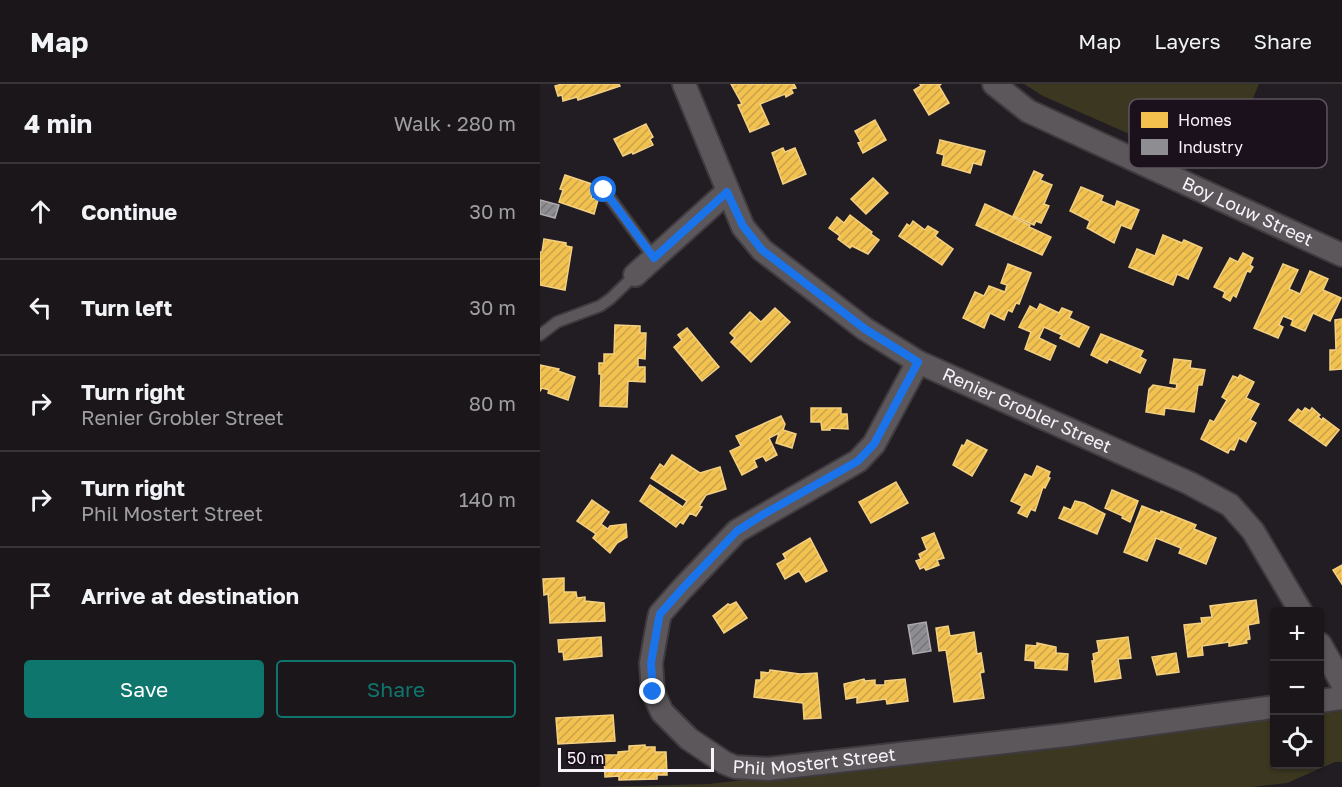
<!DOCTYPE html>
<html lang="en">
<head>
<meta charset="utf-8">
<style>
  body { margin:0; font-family:"Golos Text",sans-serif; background:#272327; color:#f1f3f6 }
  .controls { position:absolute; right:18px; bottom:18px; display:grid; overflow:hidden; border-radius:6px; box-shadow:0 2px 4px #0004 }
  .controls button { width:54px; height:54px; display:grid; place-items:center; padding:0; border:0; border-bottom:2px solid #383539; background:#1a161a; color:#f1f3f6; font:30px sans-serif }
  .scale { position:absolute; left:18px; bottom:15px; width:156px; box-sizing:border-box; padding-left:6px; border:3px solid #faf2fa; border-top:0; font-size:16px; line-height:21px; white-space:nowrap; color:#faf2fa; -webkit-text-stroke:4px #1b111c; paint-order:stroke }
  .stop { position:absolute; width:18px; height:18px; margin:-14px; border:4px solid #1a73e8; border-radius:50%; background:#fff }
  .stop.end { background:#1a73e8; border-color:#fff; box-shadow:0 2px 6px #0008 }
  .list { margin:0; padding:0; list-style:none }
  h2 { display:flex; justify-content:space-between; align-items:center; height:78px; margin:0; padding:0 24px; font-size:26px }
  h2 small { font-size:20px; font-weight:400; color:#9f9fa2 }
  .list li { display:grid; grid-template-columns:39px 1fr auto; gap:18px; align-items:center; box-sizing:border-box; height:96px; padding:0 24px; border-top:2px solid #383539 }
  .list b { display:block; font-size:22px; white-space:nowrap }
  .list p { margin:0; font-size:20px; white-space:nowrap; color:#9f9fa2 }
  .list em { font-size:20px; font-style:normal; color:#9f9fa2 }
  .actions { display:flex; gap:12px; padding:18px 24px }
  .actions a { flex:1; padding:14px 0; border:2px solid #0f766e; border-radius:6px; text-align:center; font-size:21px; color:#0f766e }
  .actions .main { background:#0f766e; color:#fff }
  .icon { flex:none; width:33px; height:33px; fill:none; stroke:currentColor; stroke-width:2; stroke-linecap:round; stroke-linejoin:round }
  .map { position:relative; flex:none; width:802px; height:703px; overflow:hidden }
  header { display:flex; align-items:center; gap:36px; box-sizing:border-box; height:84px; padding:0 30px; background:#1a161a; border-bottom:2px solid #383539 }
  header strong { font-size:28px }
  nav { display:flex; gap:33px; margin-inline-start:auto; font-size:21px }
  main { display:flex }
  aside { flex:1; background:#1a161a }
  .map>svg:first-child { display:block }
</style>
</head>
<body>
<header>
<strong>Map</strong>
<nav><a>Map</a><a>Layers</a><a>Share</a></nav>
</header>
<main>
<aside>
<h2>4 min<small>Walk · 280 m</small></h2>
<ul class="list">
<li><svg class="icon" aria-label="ahead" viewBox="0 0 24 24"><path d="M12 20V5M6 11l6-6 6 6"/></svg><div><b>Continue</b></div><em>30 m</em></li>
<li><svg class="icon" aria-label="left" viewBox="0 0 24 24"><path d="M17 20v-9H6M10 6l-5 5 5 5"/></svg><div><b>Turn left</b></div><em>30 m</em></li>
<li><svg class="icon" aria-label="right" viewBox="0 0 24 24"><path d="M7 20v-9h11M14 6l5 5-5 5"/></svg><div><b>Turn right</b><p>Renier Grobler Street</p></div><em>80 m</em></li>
<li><svg class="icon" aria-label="right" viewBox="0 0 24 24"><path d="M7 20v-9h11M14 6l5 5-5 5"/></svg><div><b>Turn right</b><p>Phil Mostert Street</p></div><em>140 m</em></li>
<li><svg class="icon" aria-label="arrive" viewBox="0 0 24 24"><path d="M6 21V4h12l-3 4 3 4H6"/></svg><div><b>Arrive at destination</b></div></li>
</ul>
<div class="actions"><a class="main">Save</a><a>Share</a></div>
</aside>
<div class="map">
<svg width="802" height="703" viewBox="0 0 802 703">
  <defs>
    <pattern id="homes-hatch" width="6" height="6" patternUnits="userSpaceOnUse" patternTransform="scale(1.5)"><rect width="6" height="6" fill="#f2c14e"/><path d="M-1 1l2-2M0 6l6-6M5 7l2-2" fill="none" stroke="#c8a34d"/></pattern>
    <pattern id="industry-hatch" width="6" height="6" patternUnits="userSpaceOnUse" patternTransform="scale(1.5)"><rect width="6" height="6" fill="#8d8d92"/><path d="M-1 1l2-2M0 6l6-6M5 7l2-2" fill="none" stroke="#767579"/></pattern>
  </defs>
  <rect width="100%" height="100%" fill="#221d22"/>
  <g fill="#3b3721">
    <polygon points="484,0 719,0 687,76 681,82 669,85 503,12"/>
    <polygon points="802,625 802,678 795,678 747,699 712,703 57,703 169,700 734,634 734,680 780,680 780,628"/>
  </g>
  <g fill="url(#homes-hatch)" stroke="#f4d082" stroke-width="1.5">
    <polygon points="22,0 79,0 80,2 38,16 37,13 23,17 22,11 18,12 15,2"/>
    <polygon points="191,0 254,0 256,4 251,5 253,9 246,13 245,10 220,20 229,40 210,48 198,21 202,20"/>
    <polygon points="380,0 401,0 399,2 409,19 389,31 374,6 381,2"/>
    <polygon points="335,36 346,56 323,69 318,59 321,58 315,47"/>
    <polygon points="106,40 113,53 110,55 113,61 93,70 92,68 83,72 74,55"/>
    <polygon points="400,56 445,67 441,81 433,79 430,89 402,81 404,71 397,69"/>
    <polygon points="243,64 245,68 255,64 266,90 243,100 232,69"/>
    <polygon points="494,87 503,91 500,96 512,101 504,120 509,122 501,139 496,137 494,141 473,132"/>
    <polygon points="25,91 55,101 51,114 58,116 54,130 19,118 23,106 20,105"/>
    <polygon points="333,94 348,109 326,130 311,115"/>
    <polygon points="541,103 563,112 561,117 575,123 577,117 599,126 591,145 581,141 574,159 547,144 550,137 530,127"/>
    <polygon points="445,120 490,141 489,143 511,153 502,171 436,141"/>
    <polygon points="310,131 332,148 331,150 339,156 328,170 312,162 310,164 298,155 300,152 289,144 297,133 304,139"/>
    <polygon points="373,137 385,146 388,142 398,148 395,152 413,165 402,181 359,152 367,140 370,142"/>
    <polygon points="623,151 642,159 644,156 662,164 648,195 637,190 633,201 589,183 597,165 615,172"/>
    <polygon points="4,155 26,159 26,162 32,163 25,206 0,201 0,168 2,168"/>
    <polygon points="703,169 713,174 710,181 713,183 710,188 707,187 696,213 693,211 690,217 683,213 685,208 674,203 690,174 698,178"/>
    <polygon points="468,180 491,189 479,220 476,219 472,228 468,226 464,236 450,229 444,244 423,234 435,208 444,212 449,202 465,208 467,201 461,199"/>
    <polygon points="743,180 758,186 749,205 760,210 770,187 788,195 783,206 801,214 790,237 773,229 765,247 751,241 753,236 743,232 739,241 743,243 738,254 714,244"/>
    <polygon points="500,220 519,229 522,224 532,228 529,234 549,243 539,263 520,254 522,251 504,243 499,254 516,262 510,276 485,265 491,248 479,243 490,222 497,226"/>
    <polygon points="235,224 250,238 211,278 191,258 195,254 190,249 210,228 221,238"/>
    <polygon points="802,235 802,285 790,286 790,266 796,266 795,236"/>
    <polygon points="75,241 100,242 100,249 106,249 105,275 98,274 98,283 105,283 105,298 88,297 87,323 60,322 61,290 59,290 59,279 64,279 64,270 74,270"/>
    <polygon points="147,244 179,283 162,297 134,263 142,256 138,251"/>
    <polygon points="561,250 603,267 600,273 606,276 600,289 569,275 567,279 551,271"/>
    <polygon points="634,275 651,277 650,284 665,286 662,301 658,301 654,328 625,324 624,331 606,328 609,305 613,301 636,305 637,300 630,299"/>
    <polygon points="0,281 19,285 18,287 35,293 28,316 8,309 9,306 2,304 0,307"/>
    <polygon points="700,291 714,298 706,314 719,320 710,336 716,339 706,358 699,354 694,366 690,365 688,369 661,355 670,336 674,338 687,316 682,313 693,292 698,294"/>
    <polygon points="271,324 301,324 301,330 307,330 308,345 290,344 290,346 282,346 281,338 271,338"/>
    <polygon points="765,324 770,327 772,324 780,331 778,333 782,336 783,334 799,346 786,362 749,336 758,325 762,328"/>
    <polygon points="241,332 245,340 243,346 256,350 252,364 236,359 239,349 229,354 237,371 226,377 223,372 214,376 217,383 202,391 190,367 201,362 196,352"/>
    <polygon points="427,356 447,366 432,392 413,381 422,361 424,362"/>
    <polygon points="132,371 160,389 180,383 186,405 166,411 159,422 162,423 156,432 150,429 143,440 140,438 136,443 100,417 110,401 143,423 147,417 111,394 120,380 124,383"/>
    <polygon points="497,382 510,388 508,393 510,394 505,404 503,403 495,427 491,425 487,433 478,429 482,422 471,417 485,390 492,393"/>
    <polygon points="356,398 368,419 331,439 319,418"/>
    <polygon points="572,406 598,417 590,438 582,434 583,432 565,424"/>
    <polygon points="52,416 69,428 61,440 68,445 70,442 86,440 87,453 77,459 70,469 53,454 56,450 37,437"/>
    <polygon points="535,417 544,419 565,430 557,450 519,434 524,423 531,426"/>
    <polygon points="602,422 620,429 621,427 656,441 654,445 676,454 666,480 639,469 641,464 616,454 607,477 584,468"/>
    <polygon points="394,449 404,474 397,476 399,481 386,486 384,483 380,485 376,477 381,475 379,470 387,466 382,454"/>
    <polygon points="270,454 287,487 266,498 259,487 245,495 237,480 246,475 243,470"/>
    <polygon points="802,481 802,500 793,486"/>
    <polygon points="24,494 24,508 36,508 37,514 45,513 45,517 64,519 65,537 10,539 8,510 4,511 3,495"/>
    <polygon points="716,516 719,539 708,541 710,555 706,556 707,559 689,562 689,558 662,562 663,571 648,573 644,541 662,539 661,534 672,533 670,522"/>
    <polygon points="196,518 207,534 184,549 173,532 188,520 190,521"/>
    <polygon points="408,542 410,552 434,548 437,570 441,569 444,588 440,589 444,614 414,618 406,566 399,567 396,544"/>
    <polygon points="61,553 62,572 24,576 23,568 19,568 18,556"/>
    <polygon points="588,553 591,574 578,575 581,594 555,598 552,577 554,577 553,570 559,568 557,557"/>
    <polygon points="497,559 516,563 516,569 528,570 527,586 495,584 495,577 485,576 486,561 497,562"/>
    <polygon points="636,569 639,588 617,591 612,573"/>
    <polygon points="230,586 260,590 277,589 281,634 264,635 263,619 214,613 216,596 221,596 221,588 229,589"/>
    <polygon points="324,595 325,597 335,596 335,601 345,601 345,597 365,595 368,617 347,620 346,615 317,619 317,613 306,615 304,600"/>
    <polygon points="73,631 75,657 18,660 16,634"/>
    <polygon points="105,661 105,663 115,663 115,668 126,668 127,691 117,691 117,695 79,696 79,692 65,693 64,671 78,671 78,668 89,667 89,662"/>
  </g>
  <g fill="url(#industry-hatch)" stroke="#aeabb1" stroke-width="1.5">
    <polygon points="0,116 19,121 15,134 0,130"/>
    <polygon points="386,538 391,567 373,570 368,541"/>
  </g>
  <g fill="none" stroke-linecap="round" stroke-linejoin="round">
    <g stroke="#3e3a3e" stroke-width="14">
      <g id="service">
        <polyline points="64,106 114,174"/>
        <polyline points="0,251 17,238 60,222 70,215 95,191"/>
      </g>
    </g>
    <g stroke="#3e3a3e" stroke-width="26">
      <g id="minor">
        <path id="s1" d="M144,0L203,143L222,166L325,245L378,278L649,399L690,421L713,447L761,528"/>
        <path id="s2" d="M454,0L488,27L802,171"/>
        <polyline points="95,191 187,108"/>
        <path id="s3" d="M378,278L334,360L318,377L197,447L142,505L120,530L118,539L111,579L113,608L122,628L149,655L185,679L195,683L228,685L527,651L734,623"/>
        <polyline points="780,560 802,599"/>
        <polyline points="780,617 802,614"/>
      </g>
    </g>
    <use href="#service" stroke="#5b575b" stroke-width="10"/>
    <use href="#minor" stroke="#5b575b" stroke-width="22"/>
  </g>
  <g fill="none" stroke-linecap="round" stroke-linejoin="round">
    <polyline stroke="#1a73e8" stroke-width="8" points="64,106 114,174 187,108 203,142 222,166 325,245 378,278 334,360 318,377 224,430 197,447 142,505 120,530 118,539 111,579 113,608"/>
  </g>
  <g text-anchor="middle" stroke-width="6" stroke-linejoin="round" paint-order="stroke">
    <g font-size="18" fill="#faf2fa" stroke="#1b111c">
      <text dy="6" stroke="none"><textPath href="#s2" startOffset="285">Boy Louw Street</textPath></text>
      <text dy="6" stroke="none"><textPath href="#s1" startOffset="496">Renier Grobler Street</textPath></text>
      <text dy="6" stroke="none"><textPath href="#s3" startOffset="642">Phil Mostert Street</textPath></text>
    </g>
  </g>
  <rect x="589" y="15" width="198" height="69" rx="9" fill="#1b111c" stroke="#5e545f" stroke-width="1.5"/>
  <rect x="601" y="28" width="27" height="16" fill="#f2c14e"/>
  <rect x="601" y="55" width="27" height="16" fill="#8d8d92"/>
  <g font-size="16" fill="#faf2fa">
    <text x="638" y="42">Homes</text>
    <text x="638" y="69">Industry</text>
  </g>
</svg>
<div class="controls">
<button>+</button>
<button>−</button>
<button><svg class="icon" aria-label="locate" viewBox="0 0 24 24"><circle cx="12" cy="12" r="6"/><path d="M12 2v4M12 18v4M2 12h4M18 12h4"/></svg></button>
</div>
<div class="scale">50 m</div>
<div class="stop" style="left:64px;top:106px"></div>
<div class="stop end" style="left:113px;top:608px"></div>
</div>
</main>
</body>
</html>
